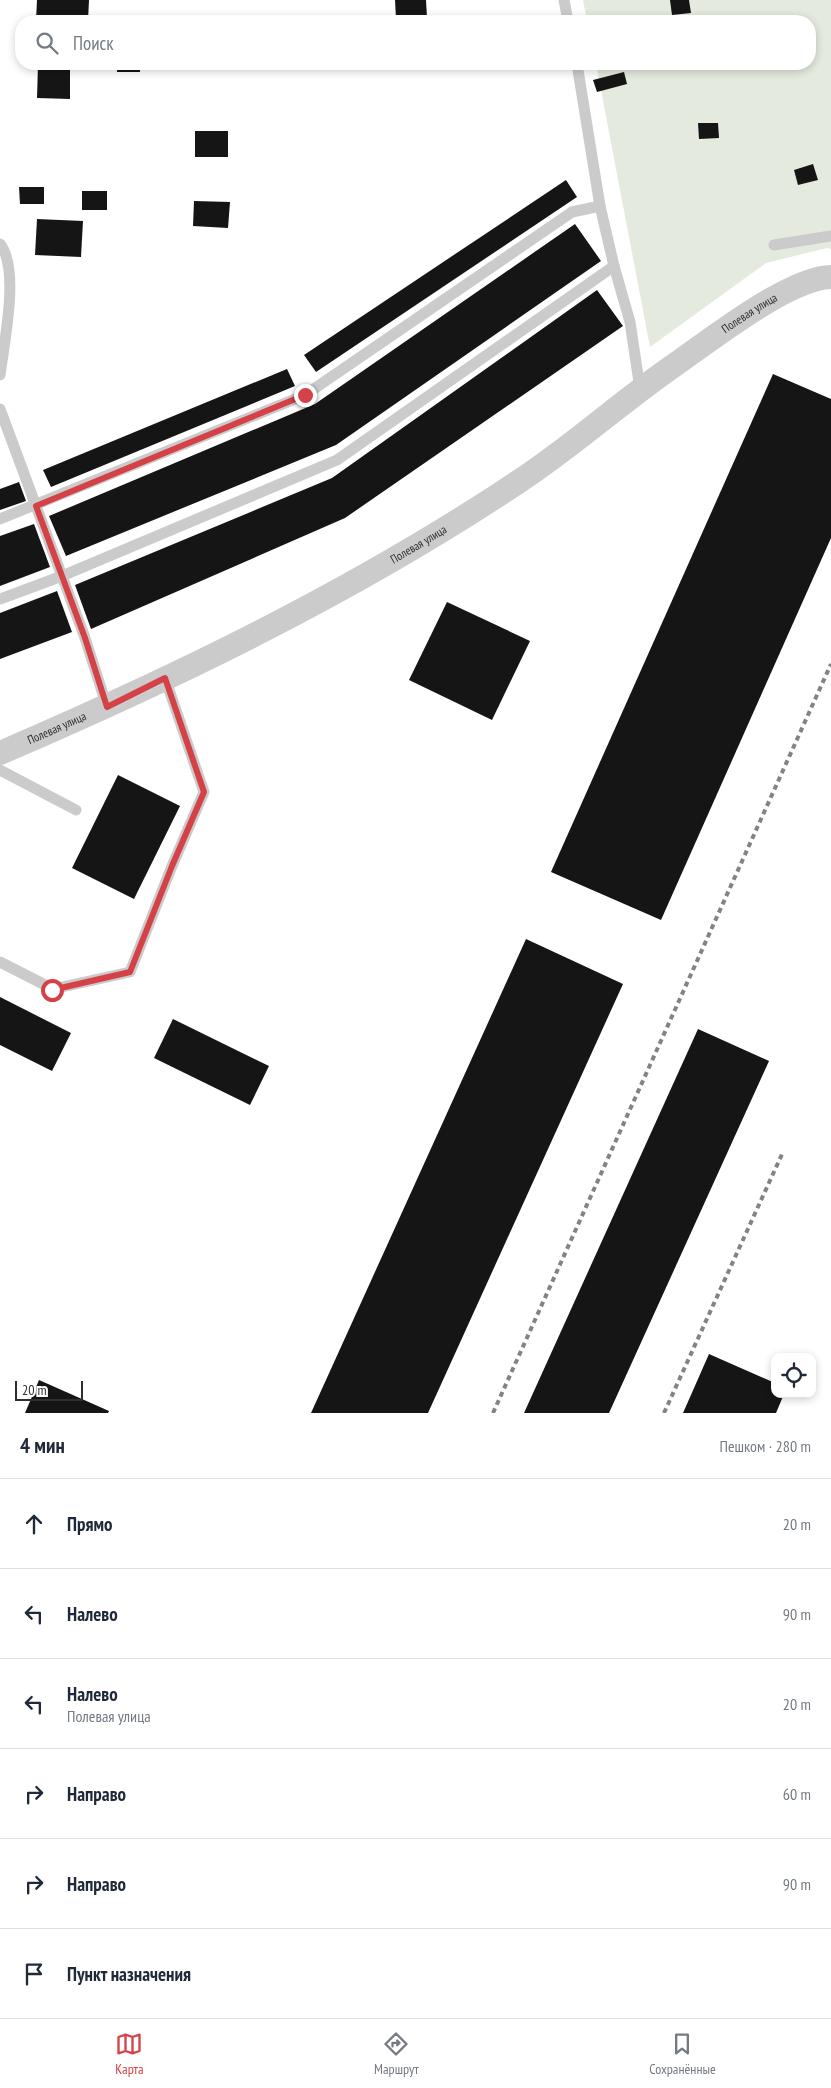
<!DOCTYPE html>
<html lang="ru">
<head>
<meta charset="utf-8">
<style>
  body { margin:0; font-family:"PT Sans Narrow",sans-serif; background:#f2f2f3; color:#1f2937 }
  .controls { position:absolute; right:15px; bottom:15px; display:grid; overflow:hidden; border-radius:10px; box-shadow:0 2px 8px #0003 }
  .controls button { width:45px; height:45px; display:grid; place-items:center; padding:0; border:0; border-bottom:1px solid #e0e1e3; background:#fff; color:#1f2937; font:25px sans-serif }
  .scale { position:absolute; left:15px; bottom:12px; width:68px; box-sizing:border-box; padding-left:5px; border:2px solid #2e2e2e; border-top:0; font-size:14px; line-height:18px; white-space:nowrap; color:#2e2e2e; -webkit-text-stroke:4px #fff; paint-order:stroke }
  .stop { position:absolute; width:15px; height:15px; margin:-11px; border:4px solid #d44248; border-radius:50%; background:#fff }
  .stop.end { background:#d44248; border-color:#fff; box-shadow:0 1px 5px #0008 }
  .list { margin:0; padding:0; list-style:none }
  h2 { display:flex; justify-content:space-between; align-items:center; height:65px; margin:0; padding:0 20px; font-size:21px }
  h2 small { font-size:16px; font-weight:400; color:#747a83 }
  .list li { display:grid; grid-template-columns:32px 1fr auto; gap:15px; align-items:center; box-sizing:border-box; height:90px; padding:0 20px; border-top:1px solid #e0e1e3 }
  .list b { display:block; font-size:19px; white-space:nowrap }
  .list p { margin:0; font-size:16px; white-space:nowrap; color:#747a83 }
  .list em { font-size:16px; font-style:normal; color:#747a83 }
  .icon { flex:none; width:28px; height:28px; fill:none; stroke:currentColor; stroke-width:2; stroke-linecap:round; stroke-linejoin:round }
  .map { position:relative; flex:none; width:831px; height:1413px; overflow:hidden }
  .search { position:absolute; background:#fff; box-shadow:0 2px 8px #0003; left:15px; right:15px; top:15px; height:55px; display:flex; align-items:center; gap:12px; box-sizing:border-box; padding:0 18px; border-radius:20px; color:#747a83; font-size:19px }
  .sheet { height:605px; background:#fff }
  nav { display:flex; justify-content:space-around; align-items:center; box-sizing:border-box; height:70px; border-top:1px solid #e0e1e3; background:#fff; font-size:14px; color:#747a83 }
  nav a { display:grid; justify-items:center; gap:2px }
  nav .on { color:#d44248 }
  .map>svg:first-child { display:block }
</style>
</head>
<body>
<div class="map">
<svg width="831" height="1413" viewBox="0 0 831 1413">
  <rect width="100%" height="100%" fill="#fff"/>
  <polygon fill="#e4eade" points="583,0 831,0 831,249 827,248 766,263 650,347 596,64 810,64 810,21 587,21"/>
  <g fill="#151515">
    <polygon points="37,0 89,0 88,21 36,21"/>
    <polygon points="395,0 426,0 427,18 396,19"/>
    <polygon points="670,0 689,0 691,13 672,15"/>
    <polygon points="38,64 70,64 70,99 37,98"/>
    <rect x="117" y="64" width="23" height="8"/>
    <polygon points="734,64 750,64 750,65 735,68"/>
    <polygon points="624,72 627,84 597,92 593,80"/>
    <polygon points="698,123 718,123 719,138 699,139"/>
    <rect x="195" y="131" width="33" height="26"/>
    <polygon points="813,164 818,180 798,185 794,170"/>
    <polygon points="566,180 577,197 316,372 304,355"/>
    <polygon points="19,187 44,187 44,204 20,204"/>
    <rect x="82" y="191" width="25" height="19"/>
    <polygon points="194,201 230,202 228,228 193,226"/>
    <polygon points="37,219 83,221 81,257 35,255"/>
    <polygon points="575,224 601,261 336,445 66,556 49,516 315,404"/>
    <polygon points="597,290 623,326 345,518 91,629 75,585 332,478"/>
    <polygon points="287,369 295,386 51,487 43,470"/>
    <polygon points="773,374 831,399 831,538 661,920 551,872"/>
    <polygon points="19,482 26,501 0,510 0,489"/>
    <polygon points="34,524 50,567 0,586 0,536"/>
    <polygon points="57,591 72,632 0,659 0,613"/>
    <polygon points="447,602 530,641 492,720 409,680"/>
    <polygon points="118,775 180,806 134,899 72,868"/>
    <polygon points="526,939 623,984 428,1413 311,1413"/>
    <polygon points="0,997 71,1033 52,1071 0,1045"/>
    <polygon points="173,1019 269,1066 250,1105 154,1058"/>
    <polygon points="698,1029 769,1061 609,1413 524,1413"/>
    <polygon points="709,1354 775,1383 775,1394 784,1394 776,1413 683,1413"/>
    <polygon points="39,1380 109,1411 108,1413 25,1413"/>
  </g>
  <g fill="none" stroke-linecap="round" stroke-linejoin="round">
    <g stroke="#cbcbcb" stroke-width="11">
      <polyline points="564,0 568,21"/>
      <path d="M0,244C20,269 4,343 0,375"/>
      <polyline points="774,245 831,236"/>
      <polyline points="614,266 630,322 640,389"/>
      <polyline points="0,409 85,638 107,707"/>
      <polyline points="0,519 305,395 572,212 600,206"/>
      <polyline points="0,599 62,576 337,460 614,266 600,206 577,64"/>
      <polyline points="0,770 76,810"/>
      <polyline points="0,962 53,989 130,972 172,866 204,792 165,678"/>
    </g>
    <path stroke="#cbcbcb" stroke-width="24" id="s1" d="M0,753C179,676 356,590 518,482C573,446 622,401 676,364C712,339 789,278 831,277"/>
    <g stroke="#838383" stroke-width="4" stroke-dasharray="5 4" stroke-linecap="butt">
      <polyline points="493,1413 831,664"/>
      <polyline points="664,1413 783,1152"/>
    </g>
  </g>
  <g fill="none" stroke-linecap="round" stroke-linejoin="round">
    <polyline stroke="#d44248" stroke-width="6" points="52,990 130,972 172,866 204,792 165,678 107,707 85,638 36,506 305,395"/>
  </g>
  <g text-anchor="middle" stroke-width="5" stroke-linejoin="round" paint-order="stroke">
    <g font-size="12" fill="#2e2e2e" stroke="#fff">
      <text dy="4" stroke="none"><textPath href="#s1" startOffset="872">Полевая улица</textPath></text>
      <text dy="4" stroke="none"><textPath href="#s1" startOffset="468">Полевая улица</textPath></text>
      <text dy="4" stroke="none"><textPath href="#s1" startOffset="62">Полевая улица</textPath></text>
    </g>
  </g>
</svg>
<div class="controls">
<button><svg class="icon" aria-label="locate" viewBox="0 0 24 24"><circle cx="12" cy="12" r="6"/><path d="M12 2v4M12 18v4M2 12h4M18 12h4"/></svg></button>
</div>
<div class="scale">20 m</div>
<div class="stop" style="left:52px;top:990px"></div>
<div class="stop end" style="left:305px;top:395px"></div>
<div class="search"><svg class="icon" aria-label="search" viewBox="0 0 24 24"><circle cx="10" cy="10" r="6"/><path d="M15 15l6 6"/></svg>Поиск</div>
</div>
<section class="sheet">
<h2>4 мин<small>Пешком · 280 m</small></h2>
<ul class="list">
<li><svg class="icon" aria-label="ahead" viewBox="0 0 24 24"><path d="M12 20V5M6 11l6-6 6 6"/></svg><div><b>Прямо</b></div><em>20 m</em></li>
<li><svg class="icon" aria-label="left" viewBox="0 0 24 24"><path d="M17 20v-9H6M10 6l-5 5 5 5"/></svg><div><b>Налево</b></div><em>90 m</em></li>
<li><svg class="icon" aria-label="left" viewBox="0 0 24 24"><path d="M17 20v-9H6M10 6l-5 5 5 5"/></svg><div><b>Налево</b><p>Полевая улица</p></div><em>20 m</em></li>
<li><svg class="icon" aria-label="right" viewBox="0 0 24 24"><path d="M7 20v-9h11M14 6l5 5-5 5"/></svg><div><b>Направо</b></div><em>60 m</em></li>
<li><svg class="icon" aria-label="right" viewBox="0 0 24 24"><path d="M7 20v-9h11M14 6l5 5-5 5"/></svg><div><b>Направо</b></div><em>90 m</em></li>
<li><svg class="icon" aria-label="arrive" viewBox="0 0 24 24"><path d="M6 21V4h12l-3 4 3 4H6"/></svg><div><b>Пункт назначения</b></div></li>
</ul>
</section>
<nav>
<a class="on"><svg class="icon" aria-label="map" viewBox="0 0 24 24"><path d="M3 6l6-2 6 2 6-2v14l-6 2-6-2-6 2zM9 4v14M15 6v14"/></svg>Карта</a>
<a><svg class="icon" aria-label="directions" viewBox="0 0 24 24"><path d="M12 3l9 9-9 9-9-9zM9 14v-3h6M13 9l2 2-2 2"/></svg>Маршрут</a>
<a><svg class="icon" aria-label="saved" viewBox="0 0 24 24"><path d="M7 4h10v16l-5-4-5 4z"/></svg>Сохранённые</a>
</nav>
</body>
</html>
